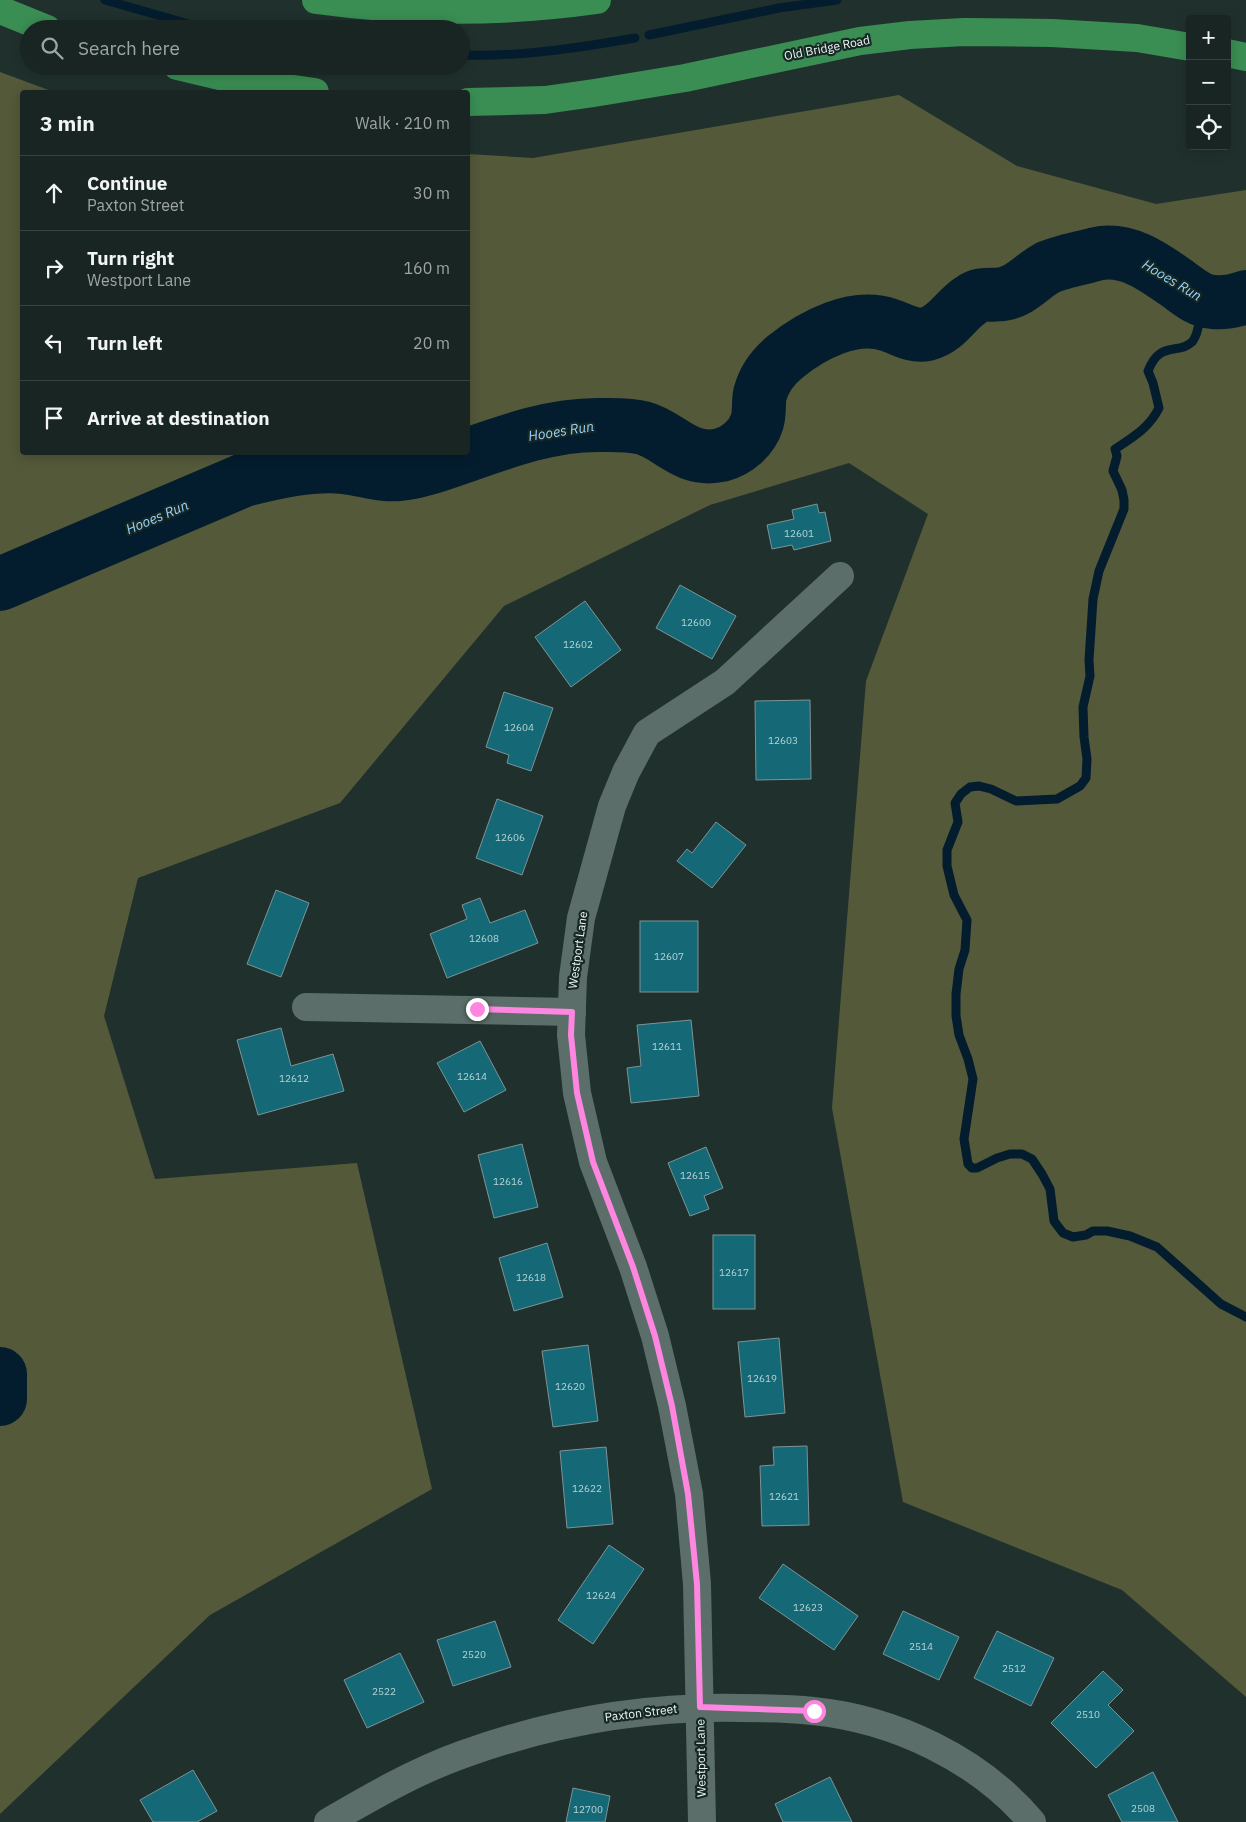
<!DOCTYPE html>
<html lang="en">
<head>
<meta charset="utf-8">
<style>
  body { margin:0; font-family:"IBM Plex Sans",sans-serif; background:#212d2a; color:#f1f3f6 }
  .controls { position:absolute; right:15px; top:15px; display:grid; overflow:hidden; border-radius:5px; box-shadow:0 2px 12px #0003 }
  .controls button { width:45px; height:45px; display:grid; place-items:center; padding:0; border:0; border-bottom:1px solid #364240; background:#182522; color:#f1f3f6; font:25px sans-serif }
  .stop { position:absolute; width:15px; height:15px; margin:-11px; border:4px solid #fe86e1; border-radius:50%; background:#fff }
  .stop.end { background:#fe86e1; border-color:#fff; box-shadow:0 1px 5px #0008 }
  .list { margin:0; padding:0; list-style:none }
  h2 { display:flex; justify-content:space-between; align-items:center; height:65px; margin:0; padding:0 20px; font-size:21px }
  h2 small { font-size:16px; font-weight:400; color:#9fa5a5 }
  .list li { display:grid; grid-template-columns:32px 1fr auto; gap:15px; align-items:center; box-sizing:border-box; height:75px; padding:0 20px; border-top:1px solid #364240 }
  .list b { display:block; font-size:19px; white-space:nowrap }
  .list p { margin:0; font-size:16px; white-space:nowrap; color:#9fa5a5 }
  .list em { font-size:16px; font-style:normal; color:#9fa5a5 }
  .icon { flex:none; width:28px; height:28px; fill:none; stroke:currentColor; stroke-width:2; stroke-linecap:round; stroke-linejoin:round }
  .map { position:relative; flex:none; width:1246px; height:1822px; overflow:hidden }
  .search { position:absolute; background:#182522; box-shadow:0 2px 12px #0003; left:20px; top:20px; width:450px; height:55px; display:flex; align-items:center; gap:12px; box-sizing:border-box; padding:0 18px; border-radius:28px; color:#9fa5a5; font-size:19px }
  .panel { position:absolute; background:#182522; box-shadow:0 2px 12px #0003; left:20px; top:90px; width:450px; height:365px; border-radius:5px }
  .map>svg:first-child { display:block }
</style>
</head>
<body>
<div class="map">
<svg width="1246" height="1822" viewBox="0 0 1246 1822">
  <rect width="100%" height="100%" fill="#20312d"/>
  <polygon fill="#54593a" points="0,72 54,92 22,92 22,452 468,452 468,154 533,158 899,95 1017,166 1156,204 1246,190 1246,1697 1122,1590 903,1502 832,1108 866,681 928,514 849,463 710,505 504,606 340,803 138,878 104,1016 155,1179 357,1163 432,1489 210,1615 0,1814"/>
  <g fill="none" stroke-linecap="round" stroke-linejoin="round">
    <g stroke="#041d2e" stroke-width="9">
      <polyline points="105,0 206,29"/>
      <polyline points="649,35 779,8 837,0"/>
      <path d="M461,55C520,57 577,48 635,38"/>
      <path d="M1211,302C1208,307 1204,311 1202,316C1197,324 1199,334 1192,342C1178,355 1160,340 1148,371L1153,383L1159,408C1149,428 1133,437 1115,449L1117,456L1113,471L1122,490L1124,500V509L1099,571L1093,599L1089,660L1090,676L1083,707L1084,737L1087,759L1086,778L1080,786L1057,799L1016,801L991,789L979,786L970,787L961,794L955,803L958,822L947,850V866L954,895L967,920L965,950L959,969L956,994V1016L959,1035L968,1059L973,1079L964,1139L968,1164L972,1168H977L997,1158L1010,1154H1022L1032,1159L1042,1174L1050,1189L1054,1221L1063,1233L1073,1237L1086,1235L1093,1231H1107L1130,1236L1157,1247L1221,1304L1246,1317"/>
    </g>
    <g stroke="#041d2e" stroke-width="54">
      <path d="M0,584L244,480C276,472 310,464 344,467C363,469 382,476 400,474C418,472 433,467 450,461C497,445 546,425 597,425C612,425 628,424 643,428C670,435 685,463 721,455C737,451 752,438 757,422C760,413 758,403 760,394C764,379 774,366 785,357C812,335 854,313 889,325C902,329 912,337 927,334C947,329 954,311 971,300C981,292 992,296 1003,294C1021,291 1032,276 1047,268C1059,262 1082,258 1096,254C1127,247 1154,267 1178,284C1189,292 1199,301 1213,302C1224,303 1235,301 1246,297"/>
      <polyline points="0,1374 0,1399"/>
    </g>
  </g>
  <g fill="#156875" stroke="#7e9397">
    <polygon points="817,504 819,513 825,512 831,541 794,550 792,545 772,549 767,525 794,519 792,510"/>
    <polygon points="680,585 736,616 712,659 656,628"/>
    <polygon points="585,601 621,650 571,687 535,637"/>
    <polygon points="504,692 553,708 531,771 507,763 509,755 486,747"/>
    <polygon points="810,700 811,779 756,780 755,701"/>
    <polygon points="497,799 543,816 522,875 476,858"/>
    <polygon points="716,822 746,845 712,888 677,861 687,849 692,853"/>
    <polygon points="276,890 309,903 281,977 247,964"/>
    <polygon points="480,898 490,923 525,910 538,943 447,978 430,934 467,919 462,905"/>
    <rect x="640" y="921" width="58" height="71"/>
    <polygon points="691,1020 699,1096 631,1103 627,1068 641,1066 637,1025"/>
    <polygon points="281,1028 291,1066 333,1054 344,1091 258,1115 237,1040"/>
    <polygon points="480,1041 506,1090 464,1112 437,1063"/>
    <polygon points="522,1144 538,1207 494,1218 478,1155"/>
    <polygon points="706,1147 723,1188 704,1196 709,1209 690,1216 668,1163"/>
    <rect x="713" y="1235" width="42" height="74"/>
    <polygon points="547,1243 563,1297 514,1311 499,1258"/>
    <polygon points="779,1338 785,1413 745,1417 738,1342"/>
    <polygon points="588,1345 598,1421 553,1427 542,1351"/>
    <polygon points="807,1446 809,1525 762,1526 760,1466 774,1465 773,1447"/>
    <polygon points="606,1447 613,1524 567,1528 560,1451"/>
    <polygon points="609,1545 644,1569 593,1644 558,1620"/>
    <polygon points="783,1564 858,1616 834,1650 759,1598"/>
    <polygon points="903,1611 959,1637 939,1680 883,1654"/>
    <polygon points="495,1621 511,1667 453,1686 437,1640"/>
    <polygon points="997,1631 1054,1658 1031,1706 974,1678"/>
    <polygon points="400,1653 424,1702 367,1728 344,1680"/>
    <polygon points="1103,1671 1123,1690 1108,1705 1134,1731 1096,1768 1051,1723"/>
    <polygon points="193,1770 217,1811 197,1822 153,1822 140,1800"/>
    <polygon points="1153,1772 1178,1822 1122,1822 1108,1795"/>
    <polygon points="830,1777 852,1822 783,1822 775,1804"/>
    <polygon points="573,1788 610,1796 605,1822 566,1822"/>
  </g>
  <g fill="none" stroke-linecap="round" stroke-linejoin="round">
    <g stroke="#5b6e69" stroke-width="28">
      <polyline points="306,1007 572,1012"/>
      <path d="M328,1822C371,1797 414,1772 461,1755C552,1722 643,1706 740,1708C764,1708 789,1708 813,1711C894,1719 979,1759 1032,1822"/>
      <polyline points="702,1822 697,1584 689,1494 672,1406 655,1336 633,1267 593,1162 577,1093 571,1035 573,977 581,918 612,806 626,772 647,733 725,682 840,576"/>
    </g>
    <g stroke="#3a8e54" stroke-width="28">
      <path d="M316,0C409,13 504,13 597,0"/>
      <polyline points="0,10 47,29"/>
      <polyline points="1227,53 1246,57"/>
      <polyline points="177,66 244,82 315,92"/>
      <polyline points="468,102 545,100 594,93 685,78 860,41 910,35 964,32 1052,33 1137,38 1190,47"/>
    </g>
  </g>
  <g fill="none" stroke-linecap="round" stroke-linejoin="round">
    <polyline stroke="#fe86e1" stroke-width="6" points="477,1009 572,1012 571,1035 577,1093 593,1162 633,1267 655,1336 672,1406 688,1494 697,1584 700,1707 814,1711"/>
  </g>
  <g text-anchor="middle" stroke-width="4.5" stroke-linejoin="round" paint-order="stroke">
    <g font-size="10" fill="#b7d4d5">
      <text x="799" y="537">12601</text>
      <text x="696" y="626">12600</text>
      <text x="578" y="648">12602</text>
      <text x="519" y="731">12604</text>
      <text x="783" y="744">12603</text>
      <text x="510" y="841">12606</text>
      <text x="484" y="942">12608</text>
      <text x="669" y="960">12607</text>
      <text x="667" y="1050">12611</text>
      <text x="472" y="1080">12614</text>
      <text x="294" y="1082">12612</text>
      <text x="695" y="1179">12615</text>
      <text x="508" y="1185">12616</text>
      <text x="734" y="1276">12617</text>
      <text x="531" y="1281">12618</text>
      <text x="762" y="1382">12619</text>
      <text x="570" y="1390">12620</text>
      <text x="587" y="1492">12622</text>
      <text x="784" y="1500">12621</text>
      <text x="601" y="1599">12624</text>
      <text x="808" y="1611">12623</text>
      <text x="921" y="1650">2514</text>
      <text x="474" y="1658">2520</text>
      <text x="1014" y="1672">2512</text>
      <text x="384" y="1695">2522</text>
      <text x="1088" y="1718">2510</text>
      <text x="1143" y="1812">2508</text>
      <text x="588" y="1813">12700</text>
    </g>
    <g font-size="12" fill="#edf8f5" stroke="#162724">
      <text transform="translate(827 48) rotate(-11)" y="4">Old Bridge Road</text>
      <text transform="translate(578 950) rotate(-82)" y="4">Westport Lane</text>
      <text transform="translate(641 1713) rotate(-7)" y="4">Paxton Street</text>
      <text transform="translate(701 1758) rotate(-91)" y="4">Westport Lane</text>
    </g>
    <g font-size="14" font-style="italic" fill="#99d2fe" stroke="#162724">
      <text transform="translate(1172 280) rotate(31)" y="5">Hooes Run</text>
      <text transform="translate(561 431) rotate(-9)" y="5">Hooes Run</text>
      <text transform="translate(157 517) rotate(-23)" y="5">Hooes Run</text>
    </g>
  </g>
</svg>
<div class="controls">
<button>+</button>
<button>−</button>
<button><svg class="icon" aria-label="locate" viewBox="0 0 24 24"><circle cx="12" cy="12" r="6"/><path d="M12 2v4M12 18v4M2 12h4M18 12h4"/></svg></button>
</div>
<div class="stop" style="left:814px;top:1711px"></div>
<div class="stop end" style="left:477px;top:1009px"></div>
<div class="search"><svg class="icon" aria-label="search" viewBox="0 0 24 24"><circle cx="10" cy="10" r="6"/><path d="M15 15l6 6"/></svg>Search here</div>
<section class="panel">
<h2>3 min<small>Walk · 210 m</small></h2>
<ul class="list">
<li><svg class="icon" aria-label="ahead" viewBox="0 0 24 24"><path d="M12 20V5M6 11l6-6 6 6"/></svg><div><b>Continue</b><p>Paxton Street</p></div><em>30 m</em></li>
<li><svg class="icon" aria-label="right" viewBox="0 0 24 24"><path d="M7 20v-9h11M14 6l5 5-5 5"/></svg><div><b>Turn right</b><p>Westport Lane</p></div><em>160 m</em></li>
<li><svg class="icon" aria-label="left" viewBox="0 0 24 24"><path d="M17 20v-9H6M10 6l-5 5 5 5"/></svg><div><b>Turn left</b></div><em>20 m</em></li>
<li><svg class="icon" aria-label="arrive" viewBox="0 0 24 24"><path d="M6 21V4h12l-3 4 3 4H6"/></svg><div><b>Arrive at destination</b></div></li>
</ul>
</section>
</div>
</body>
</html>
